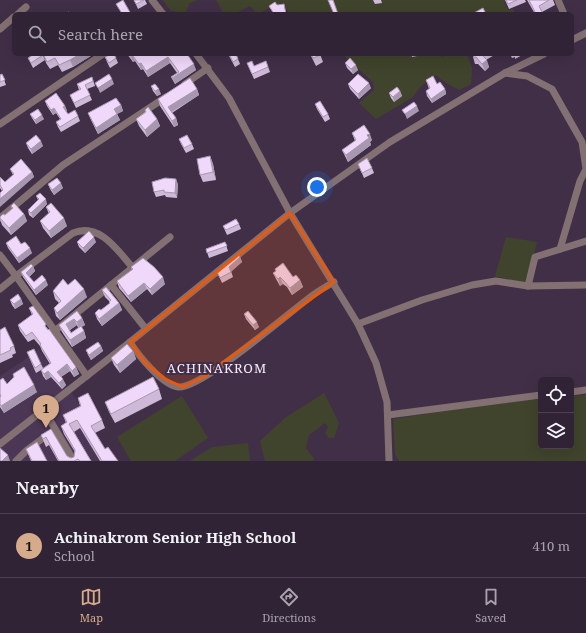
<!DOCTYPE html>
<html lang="en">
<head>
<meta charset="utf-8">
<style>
  body { margin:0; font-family:"Noto Serif",serif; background:#3d2f42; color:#f1f3f6 }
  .controls { position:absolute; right:12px; bottom:12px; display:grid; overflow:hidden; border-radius:6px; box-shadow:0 4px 16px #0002 }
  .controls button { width:36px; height:36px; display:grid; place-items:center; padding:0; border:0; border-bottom:1px solid #4c4051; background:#312336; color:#f1f3f6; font:20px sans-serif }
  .you { position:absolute; left:317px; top:187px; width:14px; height:14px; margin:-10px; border:3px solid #fff; border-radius:50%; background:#1a73e8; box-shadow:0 0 0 6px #1a73e833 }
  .badge { display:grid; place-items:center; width:26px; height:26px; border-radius:50%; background:#d6ab8b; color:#111; font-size:13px; font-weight:700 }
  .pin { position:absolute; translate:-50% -33px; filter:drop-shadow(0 1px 2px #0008) }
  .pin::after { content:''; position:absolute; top:21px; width:14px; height:12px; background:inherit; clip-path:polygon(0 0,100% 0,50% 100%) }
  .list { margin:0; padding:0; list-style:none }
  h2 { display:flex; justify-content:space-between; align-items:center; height:52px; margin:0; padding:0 16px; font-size:17px }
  h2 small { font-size:13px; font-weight:400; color:#a8a4ad }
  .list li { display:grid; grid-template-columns:26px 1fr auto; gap:12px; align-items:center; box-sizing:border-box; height:64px; padding:0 16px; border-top:1px solid #4c4051 }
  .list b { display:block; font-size:15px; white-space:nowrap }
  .list p { margin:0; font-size:13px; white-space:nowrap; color:#a8a4ad }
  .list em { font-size:13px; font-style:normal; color:#a8a4ad }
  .icon { flex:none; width:22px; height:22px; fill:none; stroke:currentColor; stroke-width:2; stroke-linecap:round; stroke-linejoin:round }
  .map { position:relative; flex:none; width:586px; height:461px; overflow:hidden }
  .search { position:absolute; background:#312336; box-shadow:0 4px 16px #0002; left:12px; right:12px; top:12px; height:44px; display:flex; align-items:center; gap:10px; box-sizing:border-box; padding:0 14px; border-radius:6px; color:#a8a4ad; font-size:15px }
  .sheet { height:116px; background:#312336 }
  nav { display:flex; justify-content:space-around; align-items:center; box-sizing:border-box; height:56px; border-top:1px solid #4c4051; background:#312336; font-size:11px; color:#a8a4ad }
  nav a { display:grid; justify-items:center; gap:2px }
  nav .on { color:#d6ab8b }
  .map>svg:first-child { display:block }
</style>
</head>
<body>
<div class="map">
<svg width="586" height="461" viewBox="0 0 586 461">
  <rect width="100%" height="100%" fill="#412f48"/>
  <polygon fill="#4c3655" points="39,350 76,399 107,458 116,461 0,461 0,376"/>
  <g fill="#41442c">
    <polygon points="163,0 198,0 190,3 185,13 171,11"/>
    <polygon points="216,0 507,0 504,2 508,10 514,9 514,14 290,14 283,2 257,14 250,6 234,14 224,14"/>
    <polygon points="342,54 440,54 442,57 448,54 467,54 472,68 471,84 459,90 446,83 436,75 420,87 413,97 376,119 359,103 374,90 373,82"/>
    <polygon points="506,237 537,242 526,284 495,276"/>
    <polygon points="324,393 339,423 334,438 329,438 325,433 328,427 325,423 309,435 306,448 314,459 313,461 265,461 260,441 285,418"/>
    <polygon points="586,395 586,461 399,461 395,454 393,419 476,406 541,399 541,446 571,446 571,396"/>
    <polygon points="182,396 208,438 175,461 131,461 117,437"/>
    <polygon points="248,443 250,461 190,461 212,447"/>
  </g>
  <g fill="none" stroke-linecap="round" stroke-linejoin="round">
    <g stroke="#837072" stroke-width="7">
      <polyline points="152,0 163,14"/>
      <polyline points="558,0 564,14"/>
      <polyline points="18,14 26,7"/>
      <polyline points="0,29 14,17"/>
      <polyline points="572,40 586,33"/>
      <polyline points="196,54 229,98 290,213 358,324 376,363 387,402 389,461"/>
      <polyline points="505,73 527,76 552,89 582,142 586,169 580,181 560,249"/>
      <polyline points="185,84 208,68"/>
      <polyline points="0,124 103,54"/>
      <polyline points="0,218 63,165 166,97"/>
      <path d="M0,255L16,276L73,233C100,222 118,251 133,268"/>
      <polyline points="111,285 146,329"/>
      <polyline points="528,286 535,257 586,241"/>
      <polyline points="0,289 16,276 87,376"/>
      <polyline points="358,324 422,300 472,285 496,281 528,286 586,285"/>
      <polyline points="56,330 170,237"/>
      <path d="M130,342C138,355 162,385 178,387C200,390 291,311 313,295C320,290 327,286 334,282"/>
      <polyline points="571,392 586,390"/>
      <polyline points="44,410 74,461"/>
      <polyline points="388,415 541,395"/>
      <polyline points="0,444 130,342 290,213 390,142 505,73 544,54"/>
      <polyline points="16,461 27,450 50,433"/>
    </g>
  </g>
  <g fill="#cebad8" fill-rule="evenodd">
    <polygon points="134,0 145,0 147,4 138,9"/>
    <polygon points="373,0 381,0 382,3 375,4"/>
    <polygon points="505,0 525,0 526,2 509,9"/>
    <polygon points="527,0 553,0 555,5 542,12 543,14 535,14"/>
    <polygon points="47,54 94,54 73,67 62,72 58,65 50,69 46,63 44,56"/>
    <polygon points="127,54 157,54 158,55 187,54 196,70 175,84 171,77 177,73 170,63 148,77 143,69 141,70 135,61 133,62"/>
    <polygon points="228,54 236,54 240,64 235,67"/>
    <polygon points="310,54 320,54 323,62 316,66"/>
    <polygon points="411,54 417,54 417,56 412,57"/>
    <polygon points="476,54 496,54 486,60 489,67 485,71 478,64 475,64 473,57"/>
    <polygon points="510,54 524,54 515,59 515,57 512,58"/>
    <polygon points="43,55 45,60 33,68 28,58"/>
    <polygon points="105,57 116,58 118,63 110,68 107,62"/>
    <polygon points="266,61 270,72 254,79 247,63 254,66"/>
    <polygon points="345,63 358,70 353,74 347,68"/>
    <polygon points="2,74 6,85 0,87 0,75"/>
    <polygon points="92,77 95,86 87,89 92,100 76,108 70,95 79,90 77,84"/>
    <polygon points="426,80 445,89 446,94 432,103 427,96 426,91 429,89"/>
    <polygon points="348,84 371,88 359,99 350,89"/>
    <polygon points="151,86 161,94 157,96 153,91"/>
    <polygon points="197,89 199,95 172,113 176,118 178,125 174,127 160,106 158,99"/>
    <polygon points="400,91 402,96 394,102 391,98 389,93"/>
    <polygon points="45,101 65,106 67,111 66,111 68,114 78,116 80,121 61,132 58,127 56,122 60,119 56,113 53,115 47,106"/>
    <polygon points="315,104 328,114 330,119 325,122 317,109"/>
    <polygon points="121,105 123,111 117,114 120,120 98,134 91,120 88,113"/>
    <polygon points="145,110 157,119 160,126 147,137 139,126 136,119 145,112"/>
    <polygon points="30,114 44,119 36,124 32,118"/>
    <polygon points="352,133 372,140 370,142 371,145 348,162 342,150 355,141"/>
    <polygon points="179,139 192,144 194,149 186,153 181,144"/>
    <polygon points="26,143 43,146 32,154 28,148"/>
    <polygon points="210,156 213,164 216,180 203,182 200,175"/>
    <polygon points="358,164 372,168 374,173 364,178"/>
    <polygon points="10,169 32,172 34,177 2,191 0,188 0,177 5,182 13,175"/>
    <polygon points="48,184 63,188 54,195 50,189"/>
    <polygon points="178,184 177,198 166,197 165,195 156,197 154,192"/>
    <polygon points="36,196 47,204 33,218 29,215 28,210 38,200"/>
    <polygon points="11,206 24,214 27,221 11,235 2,225 0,219 0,217 5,215 12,209"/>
    <polygon points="46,207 67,226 51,238 43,228 40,221 49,214"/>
    <polygon points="239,224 241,229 227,235 223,226"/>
    <polygon points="77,242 96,242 85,253 79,247"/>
    <polygon points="225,242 228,251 209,258 206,249"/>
    <polygon points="6,243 21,244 32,253 19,263 8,248"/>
    <polygon points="240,257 242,262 231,271 233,277 222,283 217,272"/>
    <polygon points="33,266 35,271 29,277 34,282 48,285 36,295 23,277 21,272"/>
    <polygon points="131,267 165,284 152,295 147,289 131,302 119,288 117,281 132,270"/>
    <polygon points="275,269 300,280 303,287 292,295 287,287 283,284 280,286 276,279 273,273 276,271"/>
    <polygon points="68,285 87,297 60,320 56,316 54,308 59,303 55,299 53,291"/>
    <polygon points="102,290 119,303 122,310 102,326 97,319 95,313 101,310 109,304 109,301 105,297"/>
    <polygon points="21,299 23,304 15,309 12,305 10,300"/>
    <polygon points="29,308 48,329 76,367 79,374 74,377 70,371 61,377 66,385 62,389 51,377 46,380 43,376 41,370 36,373 29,357 27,352 41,364 43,368 50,364 42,351 40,346 34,339 28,342 20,331 18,325 32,315"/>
    <path d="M77,311L82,318L85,325L81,327L84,331L86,338L72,347L62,332L59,325ZM77,325L78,328L71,333L70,330Z"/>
    <polygon points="244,314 259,327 255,330 246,319"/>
    <polygon points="0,330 14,346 16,353 12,355 13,357 0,363"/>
    <polygon points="101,346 103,351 91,360 88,355 86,350"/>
    <polygon points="133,351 136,359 120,373 114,365 111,358"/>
    <polygon points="13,374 37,392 4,413 0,407 0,380 7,384 14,377"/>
    <polygon points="159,389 162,399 115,423 109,412 105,402"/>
    <polygon points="78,398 102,420 105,428 95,433 105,449 118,461 100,461 80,428 74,432 91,461 58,461 49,445 46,447 41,435 51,429 67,456 71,458 74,457 75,452 64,434 61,426 66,423 63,415 80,406"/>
    <polygon points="26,449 47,461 31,461"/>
  </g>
  <g fill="#a897b0">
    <polygon points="80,54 94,54 73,67 70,60"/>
    <polygon points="132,55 135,61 133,62 131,56"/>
    <polygon points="168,57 170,63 148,77 146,71"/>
    <polygon points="487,60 489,67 485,71 482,64"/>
    <polygon points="141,63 143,69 141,70 139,64"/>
    <polygon points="194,64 196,70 175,84 172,78"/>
    <polygon points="356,65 358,70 353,74 351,69"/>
    <polygon points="112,79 114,84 100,93 98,88"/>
    <polygon points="369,83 371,88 359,99 358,94"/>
    <polygon points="159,89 161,94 157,96 155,91"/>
    <polygon points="197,89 199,95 170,113 168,107"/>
    <polygon points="445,89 446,94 432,103 431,99"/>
    <polygon points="400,91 402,96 394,102 393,97"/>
    <polygon points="121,105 123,111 117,114 120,120 98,134 96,128 114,109"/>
    <polygon points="65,106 67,111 64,112 63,107"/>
    <polygon points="417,106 419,111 407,119 405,114"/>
    <polygon points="54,108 56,113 53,115 51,110"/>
    <polygon points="42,115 44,119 36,124 35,120"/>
    <polygon points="176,118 178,125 174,127 172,121"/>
    <polygon points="157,119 160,126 147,137 145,130"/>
    <polygon points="370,134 372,140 370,142 371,145 348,162 346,155"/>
    <polygon points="41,141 43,146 32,154 31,149"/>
    <polygon points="210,156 213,164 216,180 213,172"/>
    <polygon points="32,172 34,177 0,207 0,199"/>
    <polygon points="176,179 178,184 177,198 175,193"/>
    <polygon points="61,183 63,188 54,195 52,190"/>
    <polygon points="46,199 47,204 33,218 31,213"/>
    <polygon points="24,214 27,221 11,235 9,228"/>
    <polygon points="64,218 67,226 51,238 49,231"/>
    <polygon points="94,237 96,242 85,253 83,248"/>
    <polygon points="30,248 32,253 19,263 17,258"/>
    <polygon points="240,257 242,262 231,272 229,267"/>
    <polygon points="33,266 35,271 28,278 26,273"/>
    <polygon points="163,277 165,284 152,295 150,289"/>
    <polygon points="280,277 283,284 280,286 278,279"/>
    <polygon points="46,280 48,285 36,295 34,290"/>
    <polygon points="300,280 303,287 292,295 290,288"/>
    <polygon points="144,283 147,289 131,302 128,296"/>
    <polygon points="84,289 87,297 60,320 57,313"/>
    <polygon points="21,299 23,304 15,309 14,304"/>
    <polygon points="119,303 122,310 102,326 99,319"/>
    <polygon points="82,318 85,325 79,329 77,322"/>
    <polygon points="74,319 77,325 68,331 66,324"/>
    <polygon points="257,322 259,327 255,330 253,325"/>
    <polygon points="84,331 86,338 72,347 70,340"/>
    <polygon points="101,346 103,351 91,360 89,355"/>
    <polygon points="133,351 136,359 120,373 117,365"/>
    <polygon points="67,364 70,371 59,378 57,372"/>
    <polygon points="76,367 79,374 74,377 72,371"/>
    <polygon points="48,371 51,377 46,380 44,374"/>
    <polygon points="63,379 66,385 62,389 59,383"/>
    <polygon points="34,385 37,392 4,413 1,406"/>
    <polygon points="8,455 10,461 2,461"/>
  </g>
  <g fill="#f0d8fb" stroke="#a897b0">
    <polygon points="123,0 131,14 117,14 121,12 116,4"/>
    <polygon points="134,0 144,0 136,4"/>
    <polygon points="328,0 333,0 338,14 334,14"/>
    <polygon points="506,0 517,0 508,4"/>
    <polygon points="529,0 549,0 539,6 543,14 536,14"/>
    <polygon points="275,2 277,5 284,4 286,14 274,14 269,6"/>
    <polygon points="483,8 486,14 472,14"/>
    <polygon points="69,12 70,14 64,14"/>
    <polygon points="34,54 43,54 43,55 31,63 28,58"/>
    <polygon points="47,54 80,54 70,60 59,65 55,58 47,62 44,56"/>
    <polygon points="111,54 114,54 116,58 109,63 105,57"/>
    <polygon points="129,54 157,54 158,55 159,54 187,54 194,64 172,78 171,77 179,72 168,57 146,71 141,63 139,64 132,55 131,56"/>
    <polygon points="229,54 236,54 238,59 233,62"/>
    <polygon points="311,54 320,54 321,55 313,58"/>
    <polygon points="476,54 481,54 487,60 482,64 476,57 473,57"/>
    <polygon points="350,58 356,65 351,69 345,63"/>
    <polygon points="252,61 254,66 266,61 268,67 252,74 247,63"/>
    <polygon points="2,74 5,80 0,82 0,75"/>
    <polygon points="109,74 112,79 98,88 95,83"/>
    <polygon points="358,74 369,83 358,94 348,84"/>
    <polygon points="433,76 437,84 440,82 445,89 431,99 426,91 430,88 426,80"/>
    <polygon points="92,77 93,81 85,85 90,95 74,103 70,95 81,89 77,84"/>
    <polygon points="190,78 197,89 168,107 176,118 172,121 158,99"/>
    <polygon points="155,84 159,89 155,91 151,86"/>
    <polygon points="397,87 400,91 393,97 389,93"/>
    <polygon points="56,93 65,106 63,107 68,114 75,110 78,116 60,127 56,122 61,119 54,108 51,110 45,101"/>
    <polygon points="116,98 121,105 114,109 117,114 96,128 88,113"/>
    <polygon points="320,101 328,114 323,117 315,104"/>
    <polygon points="414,102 417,106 405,114 402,110"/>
    <polygon points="148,107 157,119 145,130 136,119 146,112 145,110"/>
    <polygon points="38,109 42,115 35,120 30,114"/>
    <polygon points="364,125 370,134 367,135 369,138 346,155 342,150 356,140 352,133"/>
    <polygon points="36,135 41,141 31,149 26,143"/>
    <polygon points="187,135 192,144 184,148 179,139"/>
    <polygon points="210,156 213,172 200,175 197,159"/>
    <polygon points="367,158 372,168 362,173 358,164"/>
    <polygon points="21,159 32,172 0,199 0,193 3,190 0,185 0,177 5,182 14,174 10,169"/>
    <polygon points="57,178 61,183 52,190 48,184"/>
    <polygon points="165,178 176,179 175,193 164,192 164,190 154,192 152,182"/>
    <polygon points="40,193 46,199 31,213 28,210 39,199 36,196"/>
    <polygon points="14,203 24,214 9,228 0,218 0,217 3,214 5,215 13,208 11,206"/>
    <polygon points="51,203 64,218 49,231 40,221 50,212 46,207"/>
    <polygon points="236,219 239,224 226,230 223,226"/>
    <polygon points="89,231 94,237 83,248 77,242"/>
    <polygon points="16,236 21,244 25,242 30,248 17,258 6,243"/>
    <polygon points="225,242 227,246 207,253 206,249"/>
    <polygon points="238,254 240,257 229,267 231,272 220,278 217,272"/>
    <polygon points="143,258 154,267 163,277 150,289 144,283 128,296 117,281 133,269 131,267"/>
    <polygon points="283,263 293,277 296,275 300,280 290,288 284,281 280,277 278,279 273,273 276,271 275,269"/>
    <polygon points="31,264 33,266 26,273 34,282 42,275 46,280 34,290 21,272"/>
    <polygon points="63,279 68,285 75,279 84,289 57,313 54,308 61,301 53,291"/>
    <polygon points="106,287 119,303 99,319 95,313 99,309 101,310 110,303 109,302 111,300 102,290"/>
    <polygon points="18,294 21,299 14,304 10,300"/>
    <polygon points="33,306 46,324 45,326 48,330 49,329 76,367 72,371 67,364 57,372 63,379 59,383 48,371 44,374 41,370 51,363 40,345 41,344 32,332 26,336 18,325 33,314 29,308"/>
    <polygon points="77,311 82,318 77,322 74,319 66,324 71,333 81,326 84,331 70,340 59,325"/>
    <polygon points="248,311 257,322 253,325 244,314"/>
    <polygon points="5,327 14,346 10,348 11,350 0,355 0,330"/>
    <polygon points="98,342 101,346 89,355 86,350"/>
    <polygon points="127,344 133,351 117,365 111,358"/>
    <polygon points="34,349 41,364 35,368 27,352"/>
    <polygon points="24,367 34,385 1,406 0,404 0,397 1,396 0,394 0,380 3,378 7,384 14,377 13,374"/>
    <polygon points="153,377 159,389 111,414 105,402"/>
    <polygon points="88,393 102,420 91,426 105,449 108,447 118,461 102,461 77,420 69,424 91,461 80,461 78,459 74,461 59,461 46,437 43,439 41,435 51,429 67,456 71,458 74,457 75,450 61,426 67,422 63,415 81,406 78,398"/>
    <polygon points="37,442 47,461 32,461 26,449"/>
    <polygon points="0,448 8,455 2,461 0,461"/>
  </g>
  <path fill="#e8590c" fill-opacity="0.2" stroke="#e8590c" stroke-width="3" stroke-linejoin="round" d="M290,213L334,282L204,377L183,387L165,379L145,363L130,342Z"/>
  <g text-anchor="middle" stroke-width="4" stroke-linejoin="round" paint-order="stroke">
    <g font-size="13" letter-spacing="1" fill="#f6ebfb" stroke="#412f48">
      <text x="217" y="373">ACHINAKROM</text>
    </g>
  </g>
</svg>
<div class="controls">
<button><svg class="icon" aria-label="locate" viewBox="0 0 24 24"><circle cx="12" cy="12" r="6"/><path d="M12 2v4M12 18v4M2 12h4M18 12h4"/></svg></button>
<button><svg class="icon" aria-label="layers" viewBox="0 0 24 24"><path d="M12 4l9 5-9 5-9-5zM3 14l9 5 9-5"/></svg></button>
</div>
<div class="you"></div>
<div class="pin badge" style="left:46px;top:428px">1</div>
<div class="search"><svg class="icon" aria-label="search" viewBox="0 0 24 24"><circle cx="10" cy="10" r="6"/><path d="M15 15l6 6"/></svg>Search here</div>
</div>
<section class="sheet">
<h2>Nearby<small></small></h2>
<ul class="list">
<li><span class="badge">1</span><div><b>Achinakrom Senior High School</b><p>School</p></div><em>410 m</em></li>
</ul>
</section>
<nav>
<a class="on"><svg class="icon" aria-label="map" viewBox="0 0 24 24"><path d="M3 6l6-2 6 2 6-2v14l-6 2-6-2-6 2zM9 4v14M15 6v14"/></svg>Map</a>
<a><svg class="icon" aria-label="directions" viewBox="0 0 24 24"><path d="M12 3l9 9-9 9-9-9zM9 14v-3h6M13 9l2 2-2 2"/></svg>Directions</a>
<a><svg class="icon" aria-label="saved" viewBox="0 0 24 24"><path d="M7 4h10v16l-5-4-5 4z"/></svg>Saved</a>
</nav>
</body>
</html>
